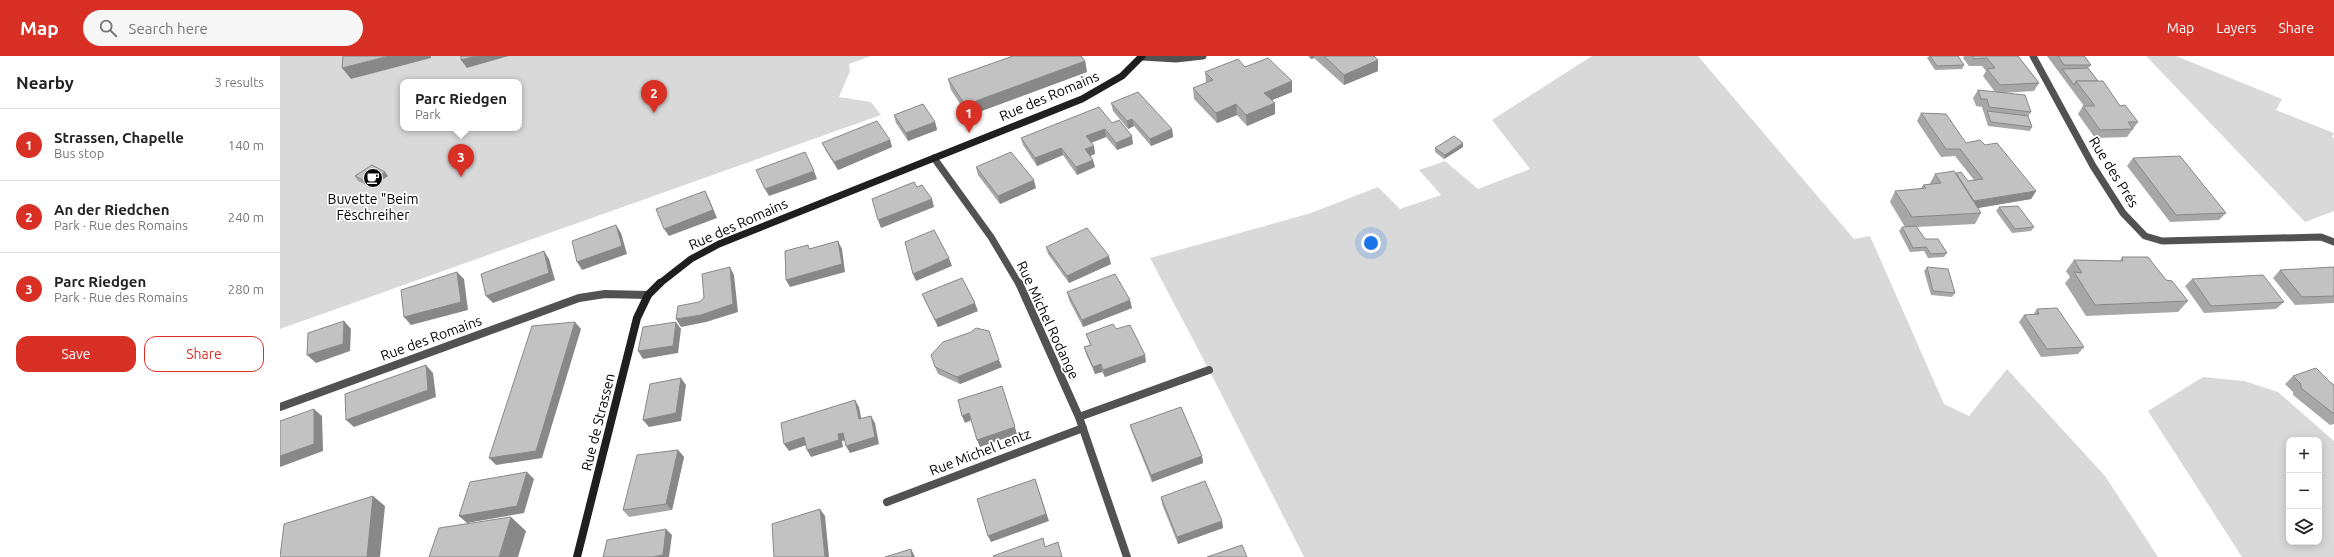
<!DOCTYPE html>
<html lang="en">
<head>
<meta charset="utf-8">
<style>
  body { margin:0; font-family:Ubuntu,sans-serif; background:#f6f6f6; color:#222 }
  .controls { position:absolute; right:12px; bottom:12px; display:grid; overflow:hidden; border-radius:8px; box-shadow:0 2px 10px #0003 }
  .controls button { width:36px; height:36px; display:grid; place-items:center; padding:0; border:0; border-bottom:1px solid #e0e0e0; background:#fff; color:#222; font:20px sans-serif }
  .you { position:absolute; left:1091px; top:187px; width:14px; height:14px; margin:-10px; border:3px solid #fff; border-radius:50%; background:#1a73e8; box-shadow:0 0 0 6px #1a73e833 }
  .badge { display:grid; place-items:center; width:26px; height:26px; border-radius:50%; background:#d93025; color:#fff; font-size:13px; font-weight:700 }
  .pin { position:absolute; translate:-50% -33px; filter:drop-shadow(0 1px 2px #0008) }
  .pin::after { content:''; position:absolute; top:21px; width:14px; height:12px; background:inherit; clip-path:polygon(0 0,100% 0,50% 100%) }
  .popup { position:absolute; left:120px; top:23px; width:122px; height:52px; box-sizing:border-box; display:grid; place-content:center; border-radius:8px; background:#fff; filter:drop-shadow(0 1px 3px #0005); font-size:13px; white-space:nowrap; color:#767676 }
  .popup b { font-size:15px; color:#222 }
  .popup::after { content:''; position:absolute; left:50%; top:100%; margin-left:-8px; border:8px solid transparent; border-top-color:#fff }
  .list { margin:0; padding:0; list-style:none }
  h2 { display:flex; justify-content:space-between; align-items:center; height:52px; margin:0; padding:0 16px; font-size:17px }
  h2 small { font-size:13px; font-weight:400; color:#767676 }
  .list li { display:grid; grid-template-columns:26px 1fr auto; gap:12px; align-items:center; box-sizing:border-box; height:72px; padding:0 16px; border-top:1px solid #e0e0e0 }
  .list b { display:block; font-size:15px; white-space:nowrap }
  .list p { margin:0; font-size:13px; white-space:nowrap; color:#767676 }
  .list em { font-size:13px; font-style:normal; color:#767676 }
  .actions { display:flex; gap:8px; padding:12px 16px }
  .actions a { flex:1; padding:9px 0; border:1px solid #d93025; border-radius:12px; text-align:center; font-size:14px; color:#d93025 }
  .actions .main { background:#d93025; color:#fff }
  .icon { flex:none; width:22px; height:22px; fill:none; stroke:currentColor; stroke-width:2; stroke-linecap:round; stroke-linejoin:round }
  .map { position:relative; flex:none; width:2054px; height:501px; overflow:hidden }
  header { display:flex; align-items:center; gap:24px; box-sizing:border-box; height:56px; padding:0 20px; background:#d93025; color:#fff }
  header strong { font-size:19px }
  nav { display:flex; gap:22px; margin-inline-start:auto; font-size:14px }
  .search { width:280px; height:36px; background:#f6f6f6; display:flex; align-items:center; gap:10px; box-sizing:border-box; padding:0 14px; border-radius:22px; color:#767676; font-size:15px }
  main { display:flex }
  aside { flex:1; background:#fff }
  .map>svg:first-child { display:block }
</style>
</head>
<body>
<header>
<strong>Map</strong>
<div class="search"><svg class="icon" aria-label="search" viewBox="0 0 24 24"><circle cx="10" cy="10" r="6"/><path d="M15 15l6 6"/></svg>Search here</div>
<nav><a>Map</a><a>Layers</a><a>Share</a></nav>
</header>
<main>
<aside>
<h2>Nearby<small>3 results</small></h2>
<ul class="list">
<li><span class="badge">1</span><div><b>Strassen, Chapelle</b><p>Bus stop</p></div><em>140 m</em></li>
<li><span class="badge">2</span><div><b>An der Riedchen</b><p>Park · Rue des Romains</p></div><em>240 m</em></li>
<li><span class="badge">3</span><div><b>Parc Riedgen</b><p>Park · Rue des Romains</p></div><em>280 m</em></li>
</ul>
<div class="actions"><a class="main">Save</a><a>Share</a></div>
</aside>
<div class="map">
<svg width="2054" height="501" viewBox="0 0 2054 501">
  <rect width="100%" height="100%" fill="#fff"/>
  <g fill="#d9d9d9" fill-rule="evenodd">
    <path d="M0,0H72L71,23L151,0H185L187,12L229,0H591L569,8L570,15L559,41L591,46L601,59L0,273ZM123,26H239V72H123Z"/>
    <polygon points="1312,0 1418,0 1574,183 1590,180 1664,348 1689,360 1727,313 1825,420 1878,501 1024,501 929,314 870,202 1031,157 1098,131 1120,153 1161,139 1139,114 1165,105 1198,133 1250,113 1212,64"/>
    <polygon points="1866,0 1896,0 2002,43 1996,54 2054,77 2052,81 2054,82 2054,155 2025,166"/>
    <path d="M1923,321L1964,325L1998,336L2054,385V501H1962L1868,355ZM2009,384H2039V486H2009Z"/>
  </g>
  <g fill="none" stroke-linecap="round" stroke-linejoin="round">
    <g stroke="#525252" stroke-width="7">
      <polyline points="1753,0 1813,110 1843,157 1865,180 1882,185 2041,181 2054,186"/>
      <polyline points="862,1 896,3 923,0"/>
      <polyline points="654,102 711,181 739,228"/>
    </g>
    <g stroke="#525252" stroke-width="8">
      <polyline points="739,227 799,361 847,501"/>
      <polyline points="0,351 299,242 325,238 368,239"/>
      <polyline points="799,361 929,314"/>
      <polyline points="607,446 803,372"/>
    </g>
    <polyline stroke="#1f1f1f" stroke-width="7" points="379,228 411,203 439,188 802,43 842,20 862,0"/>
    <polyline stroke="#1f1f1f" stroke-width="8" points="297,501 357,262 368,239 380,227"/>
  </g>
  <g fill="#a7a7a7">
    <polygon points="1028,0 1094,0 1098,4 1098,15 1064,29 1034,2 1031,3"/>
    <polygon points="1649,0 1678,0 1684,9 1682,13 1655,14 1647,2"/>
    <polygon points="1684,0 1738,0 1759,27 1754,35 1722,37 1751,56 1748,60 1752,71 1750,75 1708,70 1702,51 1696,50 1693,42 1698,34 1715,36 1703,20 1706,15 1702,10 1689,10 1683,2"/>
    <polygon points="1767,0 1804,0 1811,9 1808,12 1818,25 1840,50 1858,66 1847,81 1815,82 1798,58 1803,50 1804,50"/>
    <polygon points="805,5 807,16 688,60 671,34 668,23"/>
    <polygon points="965,11 1012,25 1012,36 992,44 995,58 967,70 957,59 937,67 914,43 913,32 926,27 925,16"/>
    <polygon points="831,47 892,73 893,81 871,90 854,70 848,73 833,55"/>
    <polygon points="1641,57 1686,87 1756,135 1751,143 1698,152 1701,157 1695,168 1636,171 1645,183 1667,197 1664,201 1648,202 1644,195 1630,196 1619,175 1622,171 1625,171 1610,146 1615,135 1641,133 1643,129 1649,129 1655,118 1676,117 1688,125 1694,124 1675,100 1661,101 1637,65"/>
    <polygon points="614,59 655,66 657,74 628,85 616,67"/>
    <polygon points="832,67 853,88 837,94 826,81 811,87 815,98 810,100 815,111 797,119 783,99 757,110 743,89 741,82"/>
    <polygon points="610,84 612,91 558,114 546,95 542,87"/>
    <polygon points="1183,87 1183,91 1164,103 1155,96 1155,92"/>
    <polygon points="1853,102 1946,157 1939,164 1890,166 1847,110"/>
    <polygon points="696,111 756,132 720,148 698,119"/>
    <polygon points="75,120 108,120 91,131 78,125"/>
    <polygon points="1719,151 1754,171 1751,175 1732,177 1716,155"/>
    <polygon points="766,191 831,208 789,227 768,198"/>
    <polygon points="1842,201 1886,224 1908,245 1898,256 1806,260 1785,227 1790,221 1786,215 1794,204 1840,205"/>
    <polygon points="1647,211 1675,237 1672,241 1651,239 1644,215"/>
    <polygon points="2054,211 2054,247 2015,249 1993,222 2000,214"/>
    <polygon points="1912,223 2004,246 1996,253 1924,257 1905,230"/>
    <polygon points="787,236 852,252 803,271 789,244"/>
    <polygon points="642,238 698,255 658,271"/>
    <polygon points="1757,253 1804,291 1798,298 1761,301 1739,266 1744,259 1753,259"/>
    <polygon points="836,273 866,306 825,321 822,316 815,318 806,298 804,291 810,289 806,278"/>
    <polygon points="655,311 722,311 680,328 658,318"/>
    <polygon points="2013,320 2050,326 2054,329 2054,368 2050,369 2013,339 2013,336 2005,328"/>
    <polygon points="850,369 922,400 923,407 872,426 852,376"/>
    <polygon points="398,394 404,401 392,454 349,461 343,454"/>
    <polygon points="881,441 942,465 943,472 898,488 882,448"/>
  </g>
  <g fill="#888">
    <polygon points="109,0 151,0 151,2 71,23 62,12"/>
    <polygon points="196,0 229,0 187,12 181,4"/>
    <polygon points="1031,0 1034,0 1034,2 1031,3"/>
    <polygon points="1098,4 1098,15 1064,29 1064,19"/>
    <polygon points="805,5 807,16 688,60 685,49"/>
    <polygon points="1012,25 1012,36 985,47 984,37"/>
    <polygon points="995,47 995,58 967,70 966,59"/>
    <polygon points="956,48 957,59 937,67 936,57"/>
    <polygon points="852,63 854,70 848,73 847,65"/>
    <polygon points="655,66 657,74 628,85 626,77"/>
    <polygon points="825,73 826,81 808,88 806,80"/>
    <polygon points="892,73 893,81 871,90 870,83"/>
    <polygon points="852,80 853,88 837,94 836,87"/>
    <polygon points="610,84 612,91 558,114 554,106"/>
    <polygon points="1183,87 1183,91 1164,103 1165,99"/>
    <polygon points="814,90 815,98 807,101 805,93"/>
    <polygon points="781,92 783,99 757,110 755,102"/>
    <polygon points="813,104 815,111 797,119 796,111"/>
    <polygon points="534,115 537,123 489,140 485,133"/>
    <polygon points="105,116 108,120 91,131 88,127"/>
    <polygon points="754,124 756,132 720,148 718,140"/>
    <polygon points="425,135 429,143 437,162 389,180 384,173"/>
    <polygon points="1756,135 1751,143 1686,154 1691,146"/>
    <polygon points="652,143 654,151 601,172 598,164"/>
    <polygon points="336,169 341,177 347,198 302,214 297,206"/>
    <polygon points="558,185 562,193 565,216 510,231 506,224"/>
    <polygon points="264,195 269,203 275,224 213,247 206,240"/>
    <polygon points="829,200 831,208 789,227 787,220"/>
    <polygon points="669,202 672,210 636,225 633,218"/>
    <polygon points="450,211 454,219 458,256 426,266 401,271 396,263 421,259"/>
    <polygon points="177,216 184,223 188,254 131,269 124,261"/>
    <polygon points="850,244 852,252 803,271 802,264"/>
    <polygon points="695,247 698,255 658,271 655,264"/>
    <polygon points="64,265 71,273 70,295 36,307 27,299"/>
    <polygon points="295,266 301,273 262,402 216,409 209,402"/>
    <polygon points="396,266 401,273 398,297 363,303 358,295"/>
    <polygon points="865,299 866,306 825,321 823,314"/>
    <polygon points="719,304 722,311 680,328 677,321"/>
    <polygon points="821,308 822,316 815,318 813,311"/>
    <polygon points="146,309 153,317 156,341 74,371 66,364"/>
    <polygon points="401,322 406,329 401,365 369,371 363,364"/>
    <polygon points="724,337 737,378 700,391 697,384"/>
    <polygon points="575,344 579,351 583,371 579,363"/>
    <polygon points="34,353 42,360 43,395 0,411 0,400"/>
    <polygon points="689,357 692,364 685,367 682,360"/>
    <polygon points="591,360 595,367 599,388 570,397 566,390"/>
    <polygon points="563,377 567,384 562,385 563,391 531,401 527,394 558,378"/>
    <polygon points="524,381 529,388 509,395 504,388"/>
    <polygon points="398,394 404,401 392,454 386,448"/>
    <polygon points="922,400 923,407 872,426 871,419"/>
    <polygon points="247,416 254,423 244,457 187,467 179,460"/>
    <polygon points="755,423 769,465 711,486 708,480"/>
    <polygon points="93,440 105,450 100,501 86,501"/>
    <polygon points="540,453 545,460 549,501 545,501"/>
    <polygon points="231,461 246,475 238,501 219,501"/>
    <polygon points="942,465 943,472 898,488 897,481"/>
    <polygon points="386,473 392,479 389,501 373,501"/>
    <polygon points="631,493 635,501 632,501"/>
  </g>
  <g fill="#c2c2c2" stroke="#888">
    <polygon points="63,0 109,0 62,12"/>
    <polygon points="181,0 196,0 181,4"/>
    <polygon points="733,0 801,0 805,5 685,49 668,23"/>
    <polygon points="1044,0 1094,0 1098,4 1064,19"/>
    <polygon points="1650,0 1678,0 1684,9 1657,10"/>
    <polygon points="1692,0 1738,0 1759,27 1720,29 1707,13 1715,12 1707,2 1694,3"/>
    <polygon points="1778,0 1804,0 1811,9 1784,9"/>
    <polygon points="988,2 1012,25 984,37 995,47 966,59 956,48 936,57 913,32 933,24 925,16 958,3 965,11"/>
    <polygon points="1808,12 1818,25 1796,25 1794,29 1782,13"/>
    <polygon points="1796,25 1823,25 1840,50 1845,49 1858,66 1848,66 1853,73 1820,74 1803,50 1815,50"/>
    <polygon points="1698,34 1745,39 1751,56 1709,51 1707,43 1701,43"/>
    <polygon points="858,36 892,73 870,83 852,63 847,65 831,47"/>
    <polygon points="643,48 655,66 626,77 614,59"/>
    <polygon points="819,51 832,67 839,64 852,80 836,87 825,73 806,80 814,90 805,93 813,104 796,111 781,92 755,102 741,82"/>
    <polygon points="1707,55 1748,60 1752,71 1711,66"/>
    <polygon points="1641,57 1666,58 1686,87 1700,84 1705,89 1717,87 1756,135 1694,145 1676,117 1681,116 1688,125 1703,123 1680,93 1666,93"/>
    <polygon points="597,65 610,84 554,106 542,87"/>
    <polygon points="1174,80 1183,87 1165,99 1155,92"/>
    <polygon points="525,96 534,115 485,133 476,114"/>
    <polygon points="731,96 754,124 718,140 696,111"/>
    <polygon points="1900,100 1946,157 1896,159 1853,102"/>
    <polygon points="92,109 105,116 88,127 75,120"/>
    <polygon points="1674,115 1701,157 1632,161 1615,135 1646,132 1643,129 1661,127 1655,118"/>
    <polygon points="634,126 637,131 642,129 652,143 598,164 592,143"/>
    <polygon points="425,135 433,154 384,173 376,153"/>
    <polygon points="1738,150 1754,171 1735,173 1719,151"/>
    <polygon points="336,169 342,190 297,206 292,185"/>
    <polygon points="1636,170 1645,183 1658,183 1667,197 1651,198 1646,191 1633,192 1622,171"/>
    <polygon points="807,172 829,200 787,220 766,191"/>
    <polygon points="654,174 669,202 633,218 625,186"/>
    <polygon points="558,185 562,208 506,224 505,195 528,189 529,193"/>
    <polygon points="264,195 269,217 206,240 201,218"/>
    <polygon points="1842,201 1868,201 1886,224 1892,225 1908,245 1815,249 1794,216 1802,217 1794,204 1843,205"/>
    <polygon points="450,211 453,248 421,259 396,263 398,250 419,246 424,242 422,218"/>
    <polygon points="1647,211 1668,213 1675,237 1653,235"/>
    <polygon points="2054,211 2054,240 2022,241 2000,214"/>
    <polygon points="177,216 181,246 124,261 121,234"/>
    <polygon points="835,218 850,244 802,264 787,236"/>
    <polygon points="1983,219 2004,246 1931,250 1912,223"/>
    <polygon points="682,222 695,247 655,264 642,238"/>
    <polygon points="1777,252 1804,291 1767,293 1744,259 1759,258 1757,253"/>
    <polygon points="64,265 63,288 27,299 28,277"/>
    <polygon points="295,266 256,395 209,402 252,270"/>
    <polygon points="396,266 393,290 358,295 363,271"/>
    <polygon points="833,268 836,273 850,269 865,299 823,314 821,308 813,311 804,291 811,289 806,278"/>
    <polygon points="696,272 709,275 719,304 677,321 655,311 651,299 663,286 691,276"/>
    <polygon points="146,309 148,334 66,364 65,338"/>
    <polygon points="2036,312 2050,326 2054,329 2054,358 2021,332 2021,328 2013,320"/>
    <polygon points="401,322 396,357 363,364 370,328"/>
    <polygon points="722,330 735,371 697,384 689,357 682,360 678,344"/>
    <polygon points="575,344 579,363 591,360 595,381 566,390 563,377 558,378 559,384 527,394 524,381 504,388 501,367"/>
    <polygon points="901,351 922,400 871,419 850,369"/>
    <polygon points="34,353 34,388 0,400 0,365"/>
    <polygon points="398,394 386,448 343,454 357,399"/>
    <polygon points="247,416 237,450 179,460 190,426"/>
    <polygon points="755,423 766,458 708,480 697,443"/>
    <polygon points="925,425 942,465 897,481 881,441"/>
    <polygon points="93,440 87,501 0,501 4,468"/>
    <polygon points="540,453 545,501 494,501 492,468"/>
    <polygon points="231,461 219,501 149,501 159,472"/>
    <polygon points="386,473 383,499 373,501 323,501 327,484"/>
    <polygon points="763,482 765,491 778,486 782,501 714,501 713,500"/>
    <polygon points="962,489 967,501 927,501"/>
    <polygon points="631,493 632,501 605,501"/>
  </g>
  <defs>
    <g id="cafe-disc" transform="scale(1)"><circle r="9.5" fill="#000" stroke="#fff"/><path d="M-5.5-4.5H6V0H3Q3 3.5 0 3.5H-2.5Q-5.5 3.5-5.5 0ZM3-3.2v2h1.7v-2ZM-6 4.5H4V6H-6Z" fill="#fff"/></g>
  </defs>
  <g fill-rule="evenodd">
    <use href="#cafe-disc" x="93" y="122"/>
  </g>
  <g text-anchor="middle" stroke-width="3.5" stroke-linejoin="round" paint-order="stroke">
    <g font-size="14" fill="#000" stroke="#fff">
      <text transform="translate(769 40) rotate(-23)" y="5">Rue des Romains</text>
      <text transform="translate(1834 116) rotate(58)" y="5">Rue des Prés</text>
      <text transform="translate(458 168) rotate(-24)" y="5">Rue des Romains</text>
      <text transform="translate(768 264) rotate(65)" y="5">Rue Michel Rodange</text>
      <text transform="translate(151 282) rotate(-20)" y="5">Rue des Romains</text>
      <text transform="translate(318 366) rotate(-76)" y="5">Rue de Strassen</text>
      <text transform="translate(700 396) rotate(-21)" y="5">Rue Michel Lentz</text>
    </g>
    <g font-size="14" fill="#000" stroke="#fff">
      <text x="93" y="148">Buvette "Beim<tspan x="93" dy="16">Fëschreiher</tspan></text>
    </g>
  </g>
</svg>
<div class="controls">
<button>+</button>
<button>−</button>
<button><svg class="icon" aria-label="layers" viewBox="0 0 24 24"><path d="M12 4l9 5-9 5-9-5zM3 14l9 5 9-5"/></svg></button>
</div>
<div class="you"></div>
<div class="pin badge" style="left:689px;top:77px">1</div>
<div class="pin badge" style="left:374px;top:57px">2</div>
<div class="pin badge" style="left:181px;top:121px">3</div>
<div class="popup"><b>Parc Riedgen</b>Park</div>
</div>
</main>
</body>
</html>
